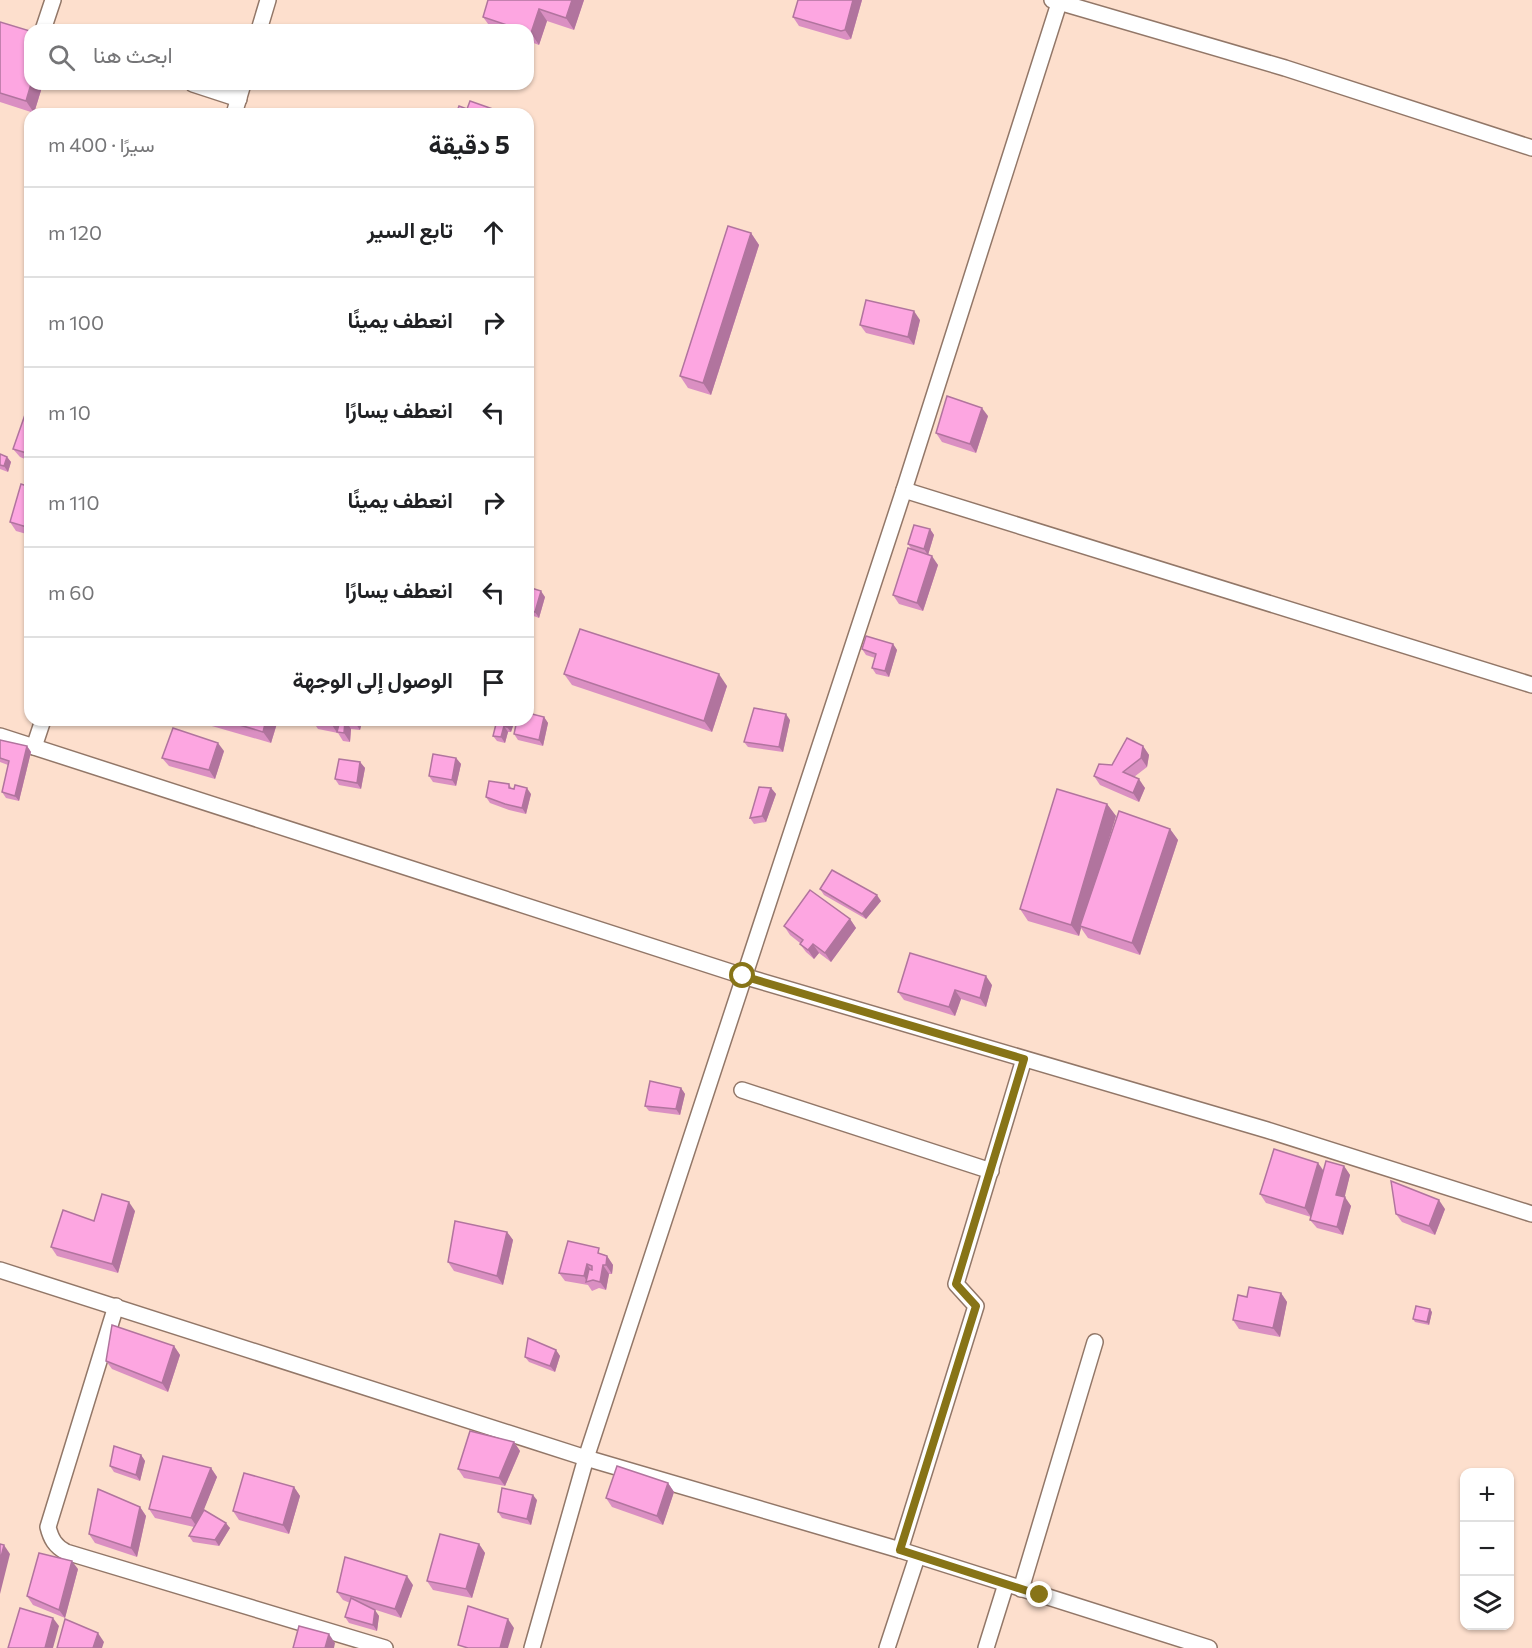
<!DOCTYPE html>
<html lang="ar">
<head>
<meta charset="utf-8">
<style>
  body { margin:0; font-family:Commissioner,Vazirmatn,sans-serif; background:#f2f2f2; color:#202124; direction:rtl }
  .controls { position:absolute; right:18px; bottom:18px; display:grid; overflow:hidden; border-radius:12px; box-shadow:0 2px 4px #0004 }
  .controls button { width:54px; height:54px; display:grid; place-items:center; padding:0; border:0; border-bottom:2px solid #e0e0e0; background:#fff; color:#202124; font:30px sans-serif }
  .stop { position:absolute; width:18px; height:18px; margin:-14px; border:4px solid #877417; border-radius:50%; background:#fff }
  .stop.end { background:#877417; border-color:#fff; box-shadow:0 2px 6px #0008 }
  .list { margin:0; padding:0; list-style:none }
  h2 { display:flex; justify-content:space-between; align-items:center; height:78px; margin:0; padding:0 24px; font-size:26px }
  h2 small { font-size:20px; font-weight:400; color:#757577 }
  .list li { display:grid; grid-template-columns:39px 1fr auto; gap:18px; align-items:center; box-sizing:border-box; height:90px; padding:0 24px; border-top:2px solid #e0e0e0 }
  .list b { display:block; font-size:22px; white-space:nowrap }
  .list em { font-size:20px; font-style:normal; color:#757577 }
  .icon { flex:none; width:33px; height:33px; fill:none; stroke:currentColor; stroke-width:2; stroke-linecap:round; stroke-linejoin:round }
  .map { position:relative; flex:none; width:1532px; height:1648px; overflow:hidden; direction:ltr }
  .search { position:absolute; background:#fff; box-shadow:0 2px 4px #0004; left:24px; top:24px; width:510px; height:66px; display:flex; align-items:center; gap:15px; box-sizing:border-box; padding:0 21px; border-radius:18px; color:#757577; font-size:22px }
  .panel { position:absolute; background:#fff; box-shadow:0 2px 4px #0004; left:24px; top:108px; width:510px; height:618px; border-radius:18px; direction:rtl }
  .map>svg:first-child { display:block }
</style>
</head>
<body>
<div class="map">
<svg width="1532" height="1648" viewBox="0 0 1532 1648">
  <rect width="100%" height="100%" fill="#fddfcd"/>
  <g fill="none" stroke-linecap="round" stroke-linejoin="round">
    <g stroke="#927768" stroke-width="18">
      <g id="street">
        <polyline points="1052,0 1285,68 1532,148"/>
        <polyline points="43,30 53,0"/>
        <polyline points="259,30 268,0"/>
        <polyline points="193,84 239,99"/>
        <polyline points="234,114 243,84"/>
        <polyline points="904,490 1532,685"/>
        <polyline points="0,736 743,976 1267,1130 1532,1214"/>
        <polyline points="34,747 43,720"/>
        <polyline points="742,1090 991,1171"/>
        <polyline points="0,1270 586,1458 900,1550 1209,1648"/>
        <path d="M116,1306L48,1527C51,1539 55,1546 66,1552L385,1648"/>
        <polyline points="900,1550 976,1306 956,1284 1024,1059"/>
        <polyline points="1021,1589 1095,1342"/>
        <polyline points="532,1648 586,1458 904,490 1060,0"/>
        <polyline points="887,1648 917,1557"/>
        <polyline points="986,1648 1006,1584"/>
      </g>
    </g>
    <use href="#street" stroke="#fff" stroke-width="15"/>
  </g>
  <g fill="#da8fc2">
    <polygon points="584,0 574,30 547,21 539,45 528,41 528,30 496,30 491,28 483,17"/>
    <polygon points="862,0 851,39 847,40 799,26 793,17"/>
    <polygon points="0,22 30,84 43,84 34,113 0,102"/>
    <polygon points="751,233 759,245 711,395 688,388 680,376"/>
    <polygon points="920,320 914,345 866,333 860,325"/>
    <polygon points="30,410 30,461 20,457 13,449"/>
    <polygon points="988,416 976,453 942,442 936,433"/>
    <polygon points="0,454 7,457 11,462 8,472 0,469"/>
    <polygon points="30,487 30,535 16,531 10,522"/>
    <polygon points="930,529 934,535 928,555 938,565 923,611 899,604 893,595 912,550 908,544"/>
    <polygon points="528,587 545,597 539,618 528,614"/>
    <polygon points="893,644 897,650 889,677 876,674 872,668 875,658 866,655 862,649"/>
    <polygon points="564,674 727,686 712,732 572,685"/>
    <polygon points="544,717 548,723 543,746 518,740 514,734 516,724 514,723 511,732 508,732 505,743 497,741 493,736 497,720 528,720"/>
    <polygon points="191,720 278,720 271,743"/>
    <polygon points="312,720 364,720 364,722 362,722 360,730 351,729 350,742 343,741 338,733 318,729"/>
    <polygon points="479,720 493,720 493,722"/>
    <polygon points="790,720 783,752 748,747 744,742"/>
    <polygon points="0,740 27,746 31,752 19,801 6,798 2,792 8,765 0,762"/>
    <polygon points="1143,746 1149,755 1147,767 1134,777 1145,788 1139,802 1100,785 1094,776"/>
    <polygon points="224,751 215,779 169,766 162,758"/>
    <polygon points="456,758 461,764 456,786 433,782 429,776"/>
    <polygon points="360,762 365,768 361,789 339,785 335,779"/>
    <polygon points="509,784 512,789 531,794 526,814 509,810 490,803 486,797"/>
    <polygon points="771,788 776,794 766,822 754,824 750,818"/>
    <polygon points="1107,804 1116,816 1098,874 1170,829 1178,840 1140,955 1088,938 1081,928 1079,936 1028,921 1020,909"/>
    <polygon points="820,889 881,901 866,919 824,895"/>
    <polygon points="850,919 856,928 831,962 819,953 814,959 806,952 800,944 800,943 790,935 784,926"/>
    <polygon points="992,985 986,1007 961,999 955,1016 904,1000 898,992"/>
    <polygon points="681,1088 685,1094 680,1115 649,1111 645,1106"/>
    <polygon points="1318,1163 1324,1171 1344,1166 1350,1175 1344,1197 1351,1206 1343,1235 1317,1228 1310,1220 1317,1196 1311,1217 1266,1203 1260,1194"/>
    <polygon points="1445,1209 1435,1235 1402,1222 1396,1214"/>
    <polygon points="135,1211 118,1273 57,1256 51,1247 94,1221"/>
    <polygon points="507,1232 513,1240 503,1285 454,1271 448,1262"/>
    <polygon points="603,1254 607,1256 613,1265 612,1274 609,1274 606,1290 599,1288 592,1291 588,1285 565,1281 559,1273"/>
    <polygon points="1281,1293 1287,1302 1280,1337 1239,1329 1233,1320 1247,1297"/>
    <polygon points="1432,1312 1429,1325 1415,1322 1413,1319"/>
    <polygon points="174,1346 180,1355 168,1392 112,1369 106,1361"/>
    <polygon points="556,1350 560,1356 555,1372 529,1362 525,1357"/>
    <polygon points="514,1442 520,1451 505,1486 464,1478 458,1469"/>
    <polygon points="141,1455 145,1461 140,1481 114,1472 110,1466"/>
    <polygon points="211,1468 217,1477 202,1513 230,1528 219,1546 193,1542 189,1536 194,1527 155,1518 149,1509"/>
    <polygon points="668,1483 674,1492 663,1525 612,1507 606,1498"/>
    <polygon points="294,1487 300,1496 289,1534 239,1520 233,1511"/>
    <polygon points="537,1500 531,1525 502,1518 498,1512"/>
    <polygon points="140,1507 146,1516 137,1557 95,1543 89,1534"/>
    <polygon points="479,1544 485,1553 472,1598 433,1590 427,1581"/>
    <polygon points="78,1569 65,1618 33,1605 27,1596"/>
    <polygon points="413,1585 401,1618 373,1609 379,1616 377,1631 349,1623 345,1617 350,1603 343,1600 337,1592"/>
  </g>
  <g fill="#b1749e">
    <polygon points="572,0 584,0 574,30 566,18"/>
    <polygon points="853,0 862,0 851,39 845,30"/>
    <polygon points="539,9 547,21 539,45 531,33"/>
    <polygon points="31,84 43,84 34,113 26,101"/>
    <polygon points="751,233 759,245 711,395 703,383"/>
    <polygon points="914,311 920,320 914,345 908,337"/>
    <polygon points="982,408 988,416 976,453 970,444"/>
    <polygon points="7,457 11,462 8,472 4,466"/>
    <polygon points="930,529 934,535 928,555 924,549"/>
    <polygon points="932,556 938,565 923,611 917,603"/>
    <polygon points="541,591 545,597 539,618 535,612"/>
    <polygon points="893,644 897,650 889,677 885,671"/>
    <polygon points="719,674 727,686 712,732 704,721"/>
    <polygon points="786,714 790,720 783,752 779,747"/>
    <polygon points="544,717 548,723 543,746 539,740"/>
    <polygon points="266,720 278,720 271,743 263,732"/>
    <polygon points="334,720 341,720 337,732 338,734 332,725"/>
    <polygon points="345,720 351,729 350,742 344,733"/>
    <polygon points="355,720 360,720 362,722 360,730 354,721"/>
    <polygon points="509,720 512,720 514,723 511,732 507,727"/>
    <polygon points="504,726 508,732 505,743 501,737"/>
    <polygon points="218,743 224,751 215,779 209,770"/>
    <polygon points="27,746 31,752 19,801 15,796"/>
    <polygon points="1143,746 1149,755 1147,767 1141,758"/>
    <polygon points="456,758 461,764 456,786 452,780"/>
    <polygon points="360,762 365,768 361,789 357,783"/>
    <polygon points="1139,779 1145,788 1139,802 1133,793"/>
    <polygon points="527,788 531,794 526,814 522,808"/>
    <polygon points="771,788 776,794 766,822 762,816"/>
    <polygon points="1107,804 1116,816 1082,927 1080,926 1081,928 1079,936 1071,925"/>
    <polygon points="1170,829 1178,840 1140,955 1132,943"/>
    <polygon points="877,895 881,901 866,919 862,914"/>
    <polygon points="850,919 856,928 831,962 825,953"/>
    <polygon points="813,944 819,953 814,959 808,950"/>
    <polygon points="986,976 992,985 986,1007 980,998"/>
    <polygon points="955,990 961,999 955,1016 949,1007"/>
    <polygon points="681,1088 685,1094 680,1115 676,1109"/>
    <polygon points="1318,1163 1324,1172 1311,1217 1305,1208"/>
    <polygon points="1344,1166 1350,1175 1343,1204 1336,1195"/>
    <polygon points="1345,1197 1351,1206 1343,1235 1337,1227"/>
    <polygon points="1439,1200 1445,1209 1435,1235 1429,1226"/>
    <polygon points="129,1202 135,1211 118,1273 112,1264"/>
    <polygon points="507,1232 513,1240 503,1285 497,1276"/>
    <polygon points="607,1256 613,1265 612,1274 606,1265"/>
    <polygon points="587,1264 593,1273 587,1282 584,1276"/>
    <polygon points="603,1265 609,1274 606,1290 600,1282"/>
    <polygon points="1281,1293 1287,1302 1280,1337 1273,1328"/>
    <polygon points="1430,1309 1432,1312 1429,1325 1427,1322"/>
    <polygon points="174,1346 180,1355 168,1392 162,1383"/>
    <polygon points="556,1350 560,1356 555,1372 550,1366"/>
    <polygon points="514,1442 520,1451 505,1486 499,1478"/>
    <polygon points="141,1455 145,1461 140,1481 136,1475"/>
    <polygon points="211,1468 217,1477 197,1527 191,1518"/>
    <polygon points="668,1483 674,1492 663,1525 657,1516"/>
    <polygon points="294,1487 300,1496 289,1534 283,1525"/>
    <polygon points="533,1495 537,1500 531,1525 527,1519"/>
    <polygon points="140,1507 146,1516 137,1557 131,1548"/>
    <polygon points="226,1523 230,1528 219,1546 215,1540"/>
    <polygon points="479,1544 485,1553 472,1598 466,1589"/>
    <polygon points="4,1545 10,1554 0,1594 0,1561"/>
    <polygon points="72,1561 78,1569 65,1618 59,1610"/>
    <polygon points="407,1576 413,1585 401,1618 395,1609"/>
    <polygon points="375,1610 379,1616 377,1631 373,1625"/>
    <polygon points="53,1618 59,1626 53,1648 45,1648"/>
    <polygon points="508,1619 514,1628 508,1648 500,1648"/>
    <polygon points="98,1633 104,1642 102,1648 93,1648"/>
    <polygon points="329,1634 335,1643 334,1648 325,1648"/>
  </g>
  <g fill="#fda6e1" stroke="#b1749e" stroke-width="1.5">
    <polygon points="488,0 572,0 566,18 539,9 531,33 528,32 528,30 522,30 483,17"/>
    <polygon points="798,0 853,0 845,30 841,31 793,17"/>
    <polygon points="0,22 30,31 30,84 31,84 26,101 0,93"/>
    <polygon points="470,101 507,114 456,114 459,106 467,109"/>
    <polygon points="728,226 751,233 703,383 680,376"/>
    <polygon points="866,300 914,311 908,337 860,325"/>
    <polygon points="947,396 982,408 970,444 936,433"/>
    <polygon points="27,409 30,410 30,454 13,449"/>
    <polygon points="0,454 7,457 4,466 0,465"/>
    <polygon points="21,484 30,487 30,528 10,522"/>
    <polygon points="914,525 930,529 924,549 908,544"/>
    <polygon points="908,548 932,556 917,603 893,595"/>
    <polygon points="528,587 541,591 535,612 528,610"/>
    <polygon points="580,629 719,674 704,721 564,674"/>
    <polygon points="866,636 893,644 885,671 872,668 876,654 862,649"/>
    <polygon points="754,708 786,714 779,747 744,742"/>
    <polygon points="528,713 544,717 539,740 514,734 517,720 528,720"/>
    <polygon points="223,720 266,720 263,732"/>
    <polygon points="312,720 334,720 332,725"/>
    <polygon points="340,720 345,720 344,733 337,732"/>
    <polygon points="497,720 509,720 507,727 504,726 501,737 493,736"/>
    <polygon points="173,728 218,743 209,770 162,758"/>
    <polygon points="1127,738 1143,746 1141,758 1123,772 1139,779 1133,793 1094,776 1099,764 1112,765"/>
    <polygon points="0,740 27,746 15,796 2,792 9,761 0,758"/>
    <polygon points="433,754 456,758 452,780 429,776"/>
    <polygon points="339,759 360,762 357,783 335,779"/>
    <polygon points="489,781 509,784 509,788 514,789 515,785 527,788 522,808 505,804 486,797"/>
    <polygon points="759,787 771,788 762,816 750,818"/>
    <polygon points="1057,789 1107,804 1071,925 1020,909"/>
    <polygon points="1119,811 1170,829 1132,943 1080,926"/>
    <polygon points="832,870 877,895 862,914 820,889"/>
    <polygon points="810,890 850,919 825,953 813,944 808,950 800,944 803,940 784,926"/>
    <polygon points="910,953 986,976 980,998 955,990 949,1007 898,992"/>
    <polygon points="650,1081 681,1088 676,1109 645,1106"/>
    <polygon points="1274,1149 1318,1163 1305,1208 1260,1194"/>
    <polygon points="1326,1161 1344,1166 1336,1195 1345,1197 1337,1227 1310,1220"/>
    <polygon points="1391,1181 1439,1200 1429,1226 1396,1214"/>
    <polygon points="102,1194 129,1202 112,1264 51,1247 63,1210 94,1221"/>
    <polygon points="455,1221 507,1232 497,1276 448,1262"/>
    <polygon points="568,1241 599,1248 598,1253 607,1256 606,1265 603,1265 600,1282 593,1280 586,1282 589,1269 592,1270 592,1266 587,1264 584,1276 559,1273"/>
    <polygon points="1249,1287 1281,1293 1273,1328 1233,1320 1238,1295 1247,1297"/>
    <polygon points="1416,1306 1430,1309 1427,1322 1413,1319"/>
    <polygon points="112,1325 174,1346 162,1383 106,1361"/>
    <polygon points="528,1338 556,1350 550,1366 525,1357"/>
    <polygon points="470,1431 514,1442 499,1478 458,1469"/>
    <polygon points="114,1446 141,1455 136,1475 110,1466"/>
    <polygon points="163,1456 211,1468 191,1518 149,1509"/>
    <polygon points="617,1466 668,1483 657,1516 606,1498"/>
    <polygon points="244,1473 294,1487 283,1525 233,1511"/>
    <polygon points="502,1488 533,1495 527,1519 498,1512"/>
    <polygon points="98,1489 140,1507 131,1548 89,1534"/>
    <polygon points="204,1510 226,1523 215,1540 189,1536"/>
    <polygon points="440,1534 479,1544 466,1589 427,1581"/>
    <polygon points="0,1544 4,1545 0,1561"/>
    <polygon points="39,1553 72,1561 59,1610 27,1596"/>
    <polygon points="345,1557 407,1576 395,1609 337,1592"/>
    <polygon points="351,1598 375,1610 373,1625 345,1617"/>
    <polygon points="468,1606 508,1619 500,1648 468,1648 458,1645"/>
    <polygon points="20,1608 53,1618 45,1648 8,1648"/>
    <polygon points="65,1619 98,1633 93,1648 57,1648"/>
    <polygon points="299,1626 329,1634 325,1648 293,1648"/>
  </g>
  <g fill="none" stroke-linecap="round" stroke-linejoin="round">
    <polyline stroke="#877417" stroke-width="8" points="743,976 1024,1059 956,1284 976,1306 900,1550 1040,1595"/>
  </g>
</svg>
<div class="controls">
<button>+</button>
<button>−</button>
<button><svg class="icon" aria-label="layers" viewBox="0 0 24 24"><path d="M12 4l9 5-9 5-9-5zM3 14l9 5 9-5"/></svg></button>
</div>
<div class="stop" style="left:743px;top:976px"></div>
<div class="stop end" style="left:1040px;top:1595px"></div>
<div class="search"><svg class="icon" aria-label="search" viewBox="0 0 24 24"><circle cx="10" cy="10" r="6"/><path d="M15 15l6 6"/></svg>ابحث هنا</div>
<section class="panel">
<h2>5 دقيقة<small>سيرًا · 400 m</small></h2>
<ul class="list">
<li><svg class="icon" aria-label="ahead" viewBox="0 0 24 24"><path d="M12 20V5M6 11l6-6 6 6"/></svg><div><b>تابع السير</b></div><em>120 m</em></li>
<li><svg class="icon" aria-label="right" viewBox="0 0 24 24"><path d="M7 20v-9h11M14 6l5 5-5 5"/></svg><div><b>انعطف يمينًا</b></div><em>100 m</em></li>
<li><svg class="icon" aria-label="left" viewBox="0 0 24 24"><path d="M17 20v-9H6M10 6l-5 5 5 5"/></svg><div><b>انعطف يسارًا</b></div><em>10 m</em></li>
<li><svg class="icon" aria-label="right" viewBox="0 0 24 24"><path d="M7 20v-9h11M14 6l5 5-5 5"/></svg><div><b>انعطف يمينًا</b></div><em>110 m</em></li>
<li><svg class="icon" aria-label="left" viewBox="0 0 24 24"><path d="M17 20v-9H6M10 6l-5 5 5 5"/></svg><div><b>انعطف يسارًا</b></div><em>60 m</em></li>
<li><svg class="icon" aria-label="arrive" viewBox="0 0 24 24"><path d="M6 21V4h12l-3 4 3 4H6"/></svg><div><b>الوصول إلى الوجهة</b></div></li>
</ul>
</section>
</div>
</body>
</html>
